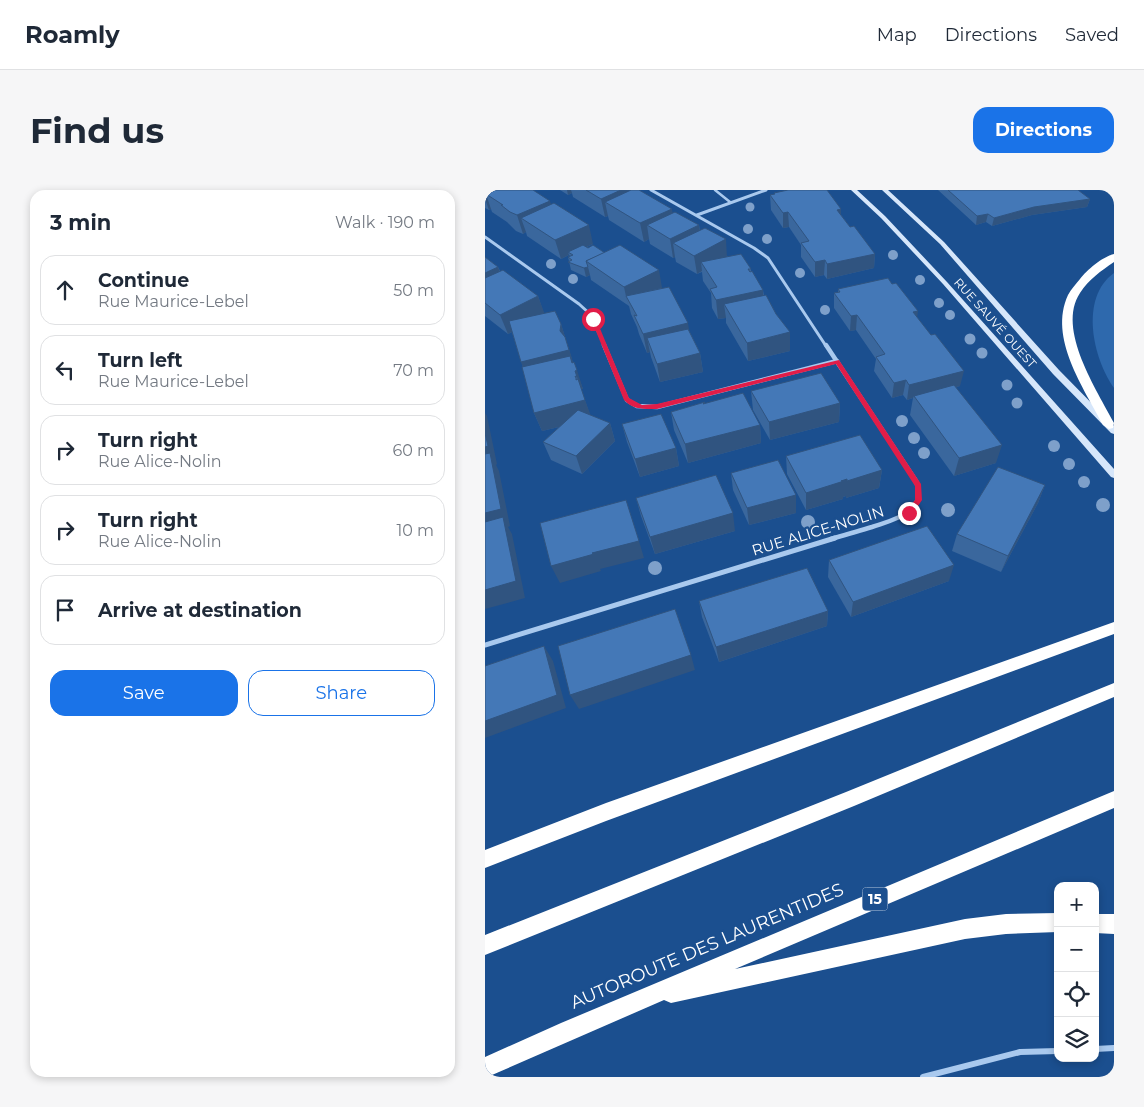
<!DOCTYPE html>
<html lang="en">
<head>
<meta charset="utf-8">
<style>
  body { margin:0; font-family:Montserrat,sans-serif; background:#f6f6f7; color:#1f2937 }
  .controls { position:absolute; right:15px; bottom:15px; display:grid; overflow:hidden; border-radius:10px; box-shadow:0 2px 8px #0003 }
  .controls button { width:45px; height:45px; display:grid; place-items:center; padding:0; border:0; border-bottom:1px solid #e0e1e3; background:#fff; color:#1f2937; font:25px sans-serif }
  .stop { position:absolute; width:15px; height:15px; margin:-11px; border:4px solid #e11d48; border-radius:50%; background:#fff }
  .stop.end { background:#e11d48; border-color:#fff; box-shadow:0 1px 5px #0008 }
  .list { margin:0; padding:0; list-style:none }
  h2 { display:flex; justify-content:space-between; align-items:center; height:65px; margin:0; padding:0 20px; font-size:21px }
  h2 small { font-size:16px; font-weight:400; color:#747a83 }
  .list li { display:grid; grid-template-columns:32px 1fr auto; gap:15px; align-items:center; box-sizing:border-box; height:70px; margin:0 10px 10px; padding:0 10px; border:1px solid #e0e1e3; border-radius:15px }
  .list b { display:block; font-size:19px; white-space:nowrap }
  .list p { margin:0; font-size:16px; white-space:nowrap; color:#747a83 }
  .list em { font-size:16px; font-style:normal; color:#747a83 }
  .actions { display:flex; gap:10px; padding:15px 20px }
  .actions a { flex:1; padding:11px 0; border:1px solid #1a73e8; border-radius:15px; text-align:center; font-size:18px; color:#1a73e8 }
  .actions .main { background:#1a73e8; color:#fff }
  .icon { flex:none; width:28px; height:28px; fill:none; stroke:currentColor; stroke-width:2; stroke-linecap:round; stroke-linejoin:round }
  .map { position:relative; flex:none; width:629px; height:887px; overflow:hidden; border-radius:15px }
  header { display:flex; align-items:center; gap:30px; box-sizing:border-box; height:70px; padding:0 25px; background:#fff; border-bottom:1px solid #e0e1e3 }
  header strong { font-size:24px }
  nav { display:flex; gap:28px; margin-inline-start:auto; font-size:18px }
  .intro { display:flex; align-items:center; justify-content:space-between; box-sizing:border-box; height:120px; padding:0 30px }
  h1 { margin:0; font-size:35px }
  .button { padding:12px 22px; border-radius:15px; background:#1a73e8; color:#fff; font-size:18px; font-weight:700 }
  main { display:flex; gap:30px; padding:0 30px }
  aside { flex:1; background:#fff; border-radius:15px; box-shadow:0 2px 8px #0003 }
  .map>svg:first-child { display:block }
</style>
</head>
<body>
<header>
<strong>Roamly</strong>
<nav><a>Map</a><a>Directions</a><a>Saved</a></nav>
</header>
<div class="intro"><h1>Find us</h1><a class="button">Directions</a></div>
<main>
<aside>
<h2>3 min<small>Walk · 190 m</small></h2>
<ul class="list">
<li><svg class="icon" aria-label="ahead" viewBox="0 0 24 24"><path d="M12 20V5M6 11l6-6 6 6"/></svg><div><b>Continue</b><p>Rue Maurice-Lebel</p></div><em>50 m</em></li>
<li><svg class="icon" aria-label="left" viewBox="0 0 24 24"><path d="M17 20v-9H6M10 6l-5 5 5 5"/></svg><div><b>Turn left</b><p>Rue Maurice-Lebel</p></div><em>70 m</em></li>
<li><svg class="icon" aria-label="right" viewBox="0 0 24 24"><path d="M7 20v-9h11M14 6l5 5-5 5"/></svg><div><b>Turn right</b><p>Rue Alice-Nolin</p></div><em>60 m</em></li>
<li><svg class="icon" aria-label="right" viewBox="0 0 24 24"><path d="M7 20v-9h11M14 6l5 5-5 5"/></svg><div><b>Turn right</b><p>Rue Alice-Nolin</p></div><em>10 m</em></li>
<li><svg class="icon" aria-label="arrive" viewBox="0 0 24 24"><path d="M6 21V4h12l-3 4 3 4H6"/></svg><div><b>Arrive at destination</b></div></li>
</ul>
<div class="actions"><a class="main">Save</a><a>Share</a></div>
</aside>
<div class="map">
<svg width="629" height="887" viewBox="0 0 629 887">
  <rect width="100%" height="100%" fill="#1b4f8f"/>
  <path fill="#2e69ad" d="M629,83V198C608,169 594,108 629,83Z"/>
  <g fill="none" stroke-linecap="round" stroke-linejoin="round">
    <polyline stroke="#a9c9ee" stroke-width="2.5" points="230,0 245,12"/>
    <g stroke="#a9c9ee" stroke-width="3">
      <polyline points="166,0 269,58 283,68 341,156"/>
      <polyline points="212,25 281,0"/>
      <polyline points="0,47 94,114 105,124 120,156"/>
    </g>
    <g stroke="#a9c9ee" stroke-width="4.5">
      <polyline points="119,155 142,210 152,216 172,217 352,171"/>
      <path d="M341,155L431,291C443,323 410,329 387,337C374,341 360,345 346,349"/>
    </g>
    <polyline stroke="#a9c9ee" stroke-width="5" points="0,455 350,348"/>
    <g stroke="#a9c9ee" stroke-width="6">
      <polyline points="610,859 629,858"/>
      <polyline points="438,887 535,862 573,861"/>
    </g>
    <g fill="#d6e6fa" fill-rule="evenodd">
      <polygon points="366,0 372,0 400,26 462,92 629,279 629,288 626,287 458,94 396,28"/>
      <polygon points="397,0 403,0 459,52 574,180 629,236 629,244 626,243 568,184 455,54"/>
    </g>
    <g fill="#fff" fill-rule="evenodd">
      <path d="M629,64V72C616,81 604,89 595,103C571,139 612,200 629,233L628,238L624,239L618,235C599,198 563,148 583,105C586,99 591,94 595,89C602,80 617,67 629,64Z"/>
      <polygon points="629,432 629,444 121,631 0,678 0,660 121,613"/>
      <polygon points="629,493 629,507 369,616 0,765 0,745 361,602"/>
      <polygon points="629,601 629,618 250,779 480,729 521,724 573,723 573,742 521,744 480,749 186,813 179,810 7,885 0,887 0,867 76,833"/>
      <polygon points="610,724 629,724 629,744 610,743"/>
    </g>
  </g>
  <g fill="#7ea0ca">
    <circle cx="265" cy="17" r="4.5"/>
    <circle cx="263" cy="39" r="5"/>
    <circle cx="282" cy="49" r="5"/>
    <circle cx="408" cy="65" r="5"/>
    <circle cx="66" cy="74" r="5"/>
    <circle cx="315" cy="83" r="5"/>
    <circle cx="88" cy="89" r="5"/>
    <circle cx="435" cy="90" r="5"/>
    <circle cx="454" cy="113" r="5"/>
    <circle cx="340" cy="120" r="5"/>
    <circle cx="465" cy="125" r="5"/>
    <circle cx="485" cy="149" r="5.5"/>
    <circle cx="497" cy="163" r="5.5"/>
    <circle cx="522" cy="195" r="5.5"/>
    <circle cx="532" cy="213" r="5.5"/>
    <circle cx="417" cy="231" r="6"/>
    <circle cx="429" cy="248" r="6"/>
    <circle cx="569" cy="256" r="6"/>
    <circle cx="439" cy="263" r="6"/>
    <circle cx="584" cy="274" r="6"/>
    <circle cx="599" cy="292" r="6"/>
    <circle cx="618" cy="315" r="7"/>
    <circle cx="463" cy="320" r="7"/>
    <circle cx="323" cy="332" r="7"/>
    <circle cx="170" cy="378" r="7"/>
  </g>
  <g fill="#3a679d">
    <polygon points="0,0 66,15 108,54 102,57 177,98 204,141 215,163 218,182 175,192 166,167 165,162 162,163 154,144 152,137 146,124 144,116 106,90 105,85 101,87 86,80 83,67 85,66 84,65 76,69 42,46 41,42 38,44 31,41 22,32 7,22 6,19 4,20 0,18"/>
    <polygon points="75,0 154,0 187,23 214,35 215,40 242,66 266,79 266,82 278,100 279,105 305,161 263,171 241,133 241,128 233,129 227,118 226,103 218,91 217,82 212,84 191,72 190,67 188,68 165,54 164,49 159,52 124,30 123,26 120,27 88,7 87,3 83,5"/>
    <polygon points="453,0 593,0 605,9 602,17 547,25 507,36 501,32 491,35"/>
    <polygon points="289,3 356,19 356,25 365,37 390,64 389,78 342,89 339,85 330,87 316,67 316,55 304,37 298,38 286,20 285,5 289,5"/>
    <polygon points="0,67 13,77 15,81 53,106 59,124 76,134 88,173 98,199 96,199 105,225 125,233 130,251 97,284 66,270 58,252 74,237 57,241 49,223 38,177 27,142 23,144 0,126"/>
    <polygon points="353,99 432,127 475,196 471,197 511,273 469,286 425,225 428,208 422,210 418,205 407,208 389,181 391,169 371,140 365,141 349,118 349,103 353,102"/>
    <polygon points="266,201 355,213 354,232 285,250 268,220"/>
    <polygon points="220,212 220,214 275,235 276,253 203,273 189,240 186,222"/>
    <polygon points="137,234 191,258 194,276 155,287 142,252"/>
    <polygon points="301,266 397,280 394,298 361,308 361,306 358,307 358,309 321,320 302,284"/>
    <polygon points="246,283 311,323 264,335 248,300"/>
    <polygon points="560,295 553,313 516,382 467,361 472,344"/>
    <polygon points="151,308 250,341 170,364 156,326"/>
    <polygon points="344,370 464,391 366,427 343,387"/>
    <polygon points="214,411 343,421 342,436 234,472 217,427"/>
  </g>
  <g fill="#305480">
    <polygon points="0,0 34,0 1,4 6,19 4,20 0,9"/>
    <polygon points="82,0 86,0 87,3 83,5"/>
    <polygon points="136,0 147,0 120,12 123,26 120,27 116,9"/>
    <polygon points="605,9 602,17 547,25 507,36 509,28 549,17"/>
    <polygon points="65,11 71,29 36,28 41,42 38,44 32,25"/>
    <polygon points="187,19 190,37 162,35 164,49 159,52 155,33"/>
    <polygon points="356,19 356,33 352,20"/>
    <polygon points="303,22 304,37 298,38 298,23"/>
    <polygon points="503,24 501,32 491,35 492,26"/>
    <polygon points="104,35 108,54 86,64 83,62 84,65 76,69 70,50"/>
    <polygon points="214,35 217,54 188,53 190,67 188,68 185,49"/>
    <polygon points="241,49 242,68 216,72 217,81 212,84 209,66"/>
    <polygon points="390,64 389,78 342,89 342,74"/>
    <polygon points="340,70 339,85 330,87 330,72"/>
    <polygon points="13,77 20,96 0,105 0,83"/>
    <polygon points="103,77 105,85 101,87 99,78"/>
    <polygon points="174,80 177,98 141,106 143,116 139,97"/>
    <polygon points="278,100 279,119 239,114 241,128 233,129 231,110"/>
    <polygon points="53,106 60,125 23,144 15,125"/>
    <polygon points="433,121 431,136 428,122"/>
    <polygon points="372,125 371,140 365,141 366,126"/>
    <polygon points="203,133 206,152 162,148 165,162 162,163 158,144"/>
    <polygon points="76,134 86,165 90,179 43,190 36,172 75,141"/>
    <polygon points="305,142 305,161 263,171 262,153"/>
    <polygon points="215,163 218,182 175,192 172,174"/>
    <polygon points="92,180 98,199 96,199 90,181"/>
    <polygon points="479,181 475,196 430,208 429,206 428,208 422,210 424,195"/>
    <polygon points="421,190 418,205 407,208 409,193"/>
    <polygon points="100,210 107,229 57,241 49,223"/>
    <polygon points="355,213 354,232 285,250 284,232"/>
    <polygon points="0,223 2,226 12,274 11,275 14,281 25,336 23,337 27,344 40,408 0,419"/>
    <polygon points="125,233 130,251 97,284 91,266"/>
    <polygon points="275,235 276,253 203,273 200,254"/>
    <polygon points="517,255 511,273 469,286 474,268"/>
    <polygon points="191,258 194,276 155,287 150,269"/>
    <polygon points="397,280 394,298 361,308 361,306 358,307 358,309 321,320 321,303 356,291"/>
    <polygon points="560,295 553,313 516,382 523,366"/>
    <polygon points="311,305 311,323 264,335 262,318"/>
    <polygon points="248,323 250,341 170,364 165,347"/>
    <polygon points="154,351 159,368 115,379 116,381 75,393 66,376 107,363"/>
    <polygon points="469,375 464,391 366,427 368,412"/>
    <polygon points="343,421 342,436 234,472 231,457"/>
    <polygon points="59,456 68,471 81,518 0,548 0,531"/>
    <polygon points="206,465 210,480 94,519 85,505"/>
  </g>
  <g fill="#4478b7" stroke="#305480">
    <polygon points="10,0 48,0 65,11 32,25 25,22 16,15 18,15 1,4"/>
    <polygon points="101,0 136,0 116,9"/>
    <polygon points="146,0 154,0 187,19 155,33 120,12"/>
    <polygon points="303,0 342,0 356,19 352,20 365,37 369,36 390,64 342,74 340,70 330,72 316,53 324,51 303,22 298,23 285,5 290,4 289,3"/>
    <polygon points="463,0 593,0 605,9 549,17 509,28 503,24 492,26"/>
    <polygon points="69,13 104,35 70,50 36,28"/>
    <polygon points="190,22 214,35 185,49 162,35"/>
    <polygon points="220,38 241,49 209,66 188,53"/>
    <polygon points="98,55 103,58 108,55 120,63 101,71 103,77 99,78 83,72 87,70 83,67 88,65 83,62"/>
    <polygon points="135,55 174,80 139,97 101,71"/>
    <polygon points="256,64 266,79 263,79 265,82 267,81 278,100 231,110 225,99 232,97 216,72"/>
    <polygon points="0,67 13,77 0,83"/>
    <polygon points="18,80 53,106 15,125 0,113 0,88"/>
    <polygon points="403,88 407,94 411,93 433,121 428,122 446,145 450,144 479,181 424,195 421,190 409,193 391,167 400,164 372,125 366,126 349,103 355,102 353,99"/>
    <polygon points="184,97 203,133 158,144 149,125 152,126 151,124 141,106"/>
    <polygon points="281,105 291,124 305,142 262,153 239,114"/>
    <polygon points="70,121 76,134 75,141 80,147 84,160 36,172 24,131"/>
    <polygon points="203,139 215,163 172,174 162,148"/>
    <polygon points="85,166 87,173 89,172 92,180 90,181 92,187 90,186 91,188 91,190 93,189 100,210 49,223 37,177"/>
    <polygon points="336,183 355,213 284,232 266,201"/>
    <polygon points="469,195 517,255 474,268 429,206"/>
    <polygon points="258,203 275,235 200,254 186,222 220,212 218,214"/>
    <polygon points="93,220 125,233 91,266 58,252"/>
    <polygon points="176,224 191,258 150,269 137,234"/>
    <polygon points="0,243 3,256 0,257"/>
    <polygon points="375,245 397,280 362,291 362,289 356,291 359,291 321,303 301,266"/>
    <polygon points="5,263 16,319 0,323 0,264"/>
    <polygon points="293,270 311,305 262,318 246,283"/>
    <polygon points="513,277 560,295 523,366 472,344"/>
    <polygon points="231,285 248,323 165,347 151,308"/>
    <polygon points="141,310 154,351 107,363 109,364 66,376 55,333"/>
    <polygon points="18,327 31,391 0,400 0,332"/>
    <polygon points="442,336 469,375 368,412 344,370"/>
    <polygon points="322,378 343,421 231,457 214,411"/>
    <polygon points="190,419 206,465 85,505 73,456"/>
    <polygon points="59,456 72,505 0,531 0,476"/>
  </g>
  <path fill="#e11d48" d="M108,127L111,129L144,208L157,215L172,214L354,170L436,294L437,310L427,325H421V321L430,310V296L351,174L172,219C159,219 148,220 139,210L106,129Z"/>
  <g text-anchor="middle" stroke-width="4.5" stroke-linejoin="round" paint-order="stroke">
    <g font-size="12" fill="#fff" stroke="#1b4f8f">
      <text transform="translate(510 133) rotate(48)" y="4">RUE SAUVÉ OUEST</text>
    </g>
    <rect fill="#1b4f8f" stroke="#bbcadd" stroke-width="1" x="377.5" y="697.5" width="25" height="23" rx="4"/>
    <g font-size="14" font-weight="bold" fill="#fff">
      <text x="390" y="714">15</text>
    </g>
    <g font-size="15" fill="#fff" stroke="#1b4f8f">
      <text transform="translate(333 341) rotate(-17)" y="5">RUE ALICE-NOLIN</text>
    </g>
    <g font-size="18" fill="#fff" stroke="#1b4f8f">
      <text transform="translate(222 756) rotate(-23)" y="6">AUTOROUTE DES LAURENTIDES</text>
    </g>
  </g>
</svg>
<div class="controls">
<button>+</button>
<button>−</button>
<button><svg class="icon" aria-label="locate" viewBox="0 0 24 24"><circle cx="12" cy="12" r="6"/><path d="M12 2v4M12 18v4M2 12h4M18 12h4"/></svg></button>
<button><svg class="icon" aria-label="layers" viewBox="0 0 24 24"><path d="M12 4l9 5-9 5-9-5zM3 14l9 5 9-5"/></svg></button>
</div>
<div class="stop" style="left:108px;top:129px"></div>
<div class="stop end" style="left:424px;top:323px"></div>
</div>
</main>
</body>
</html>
